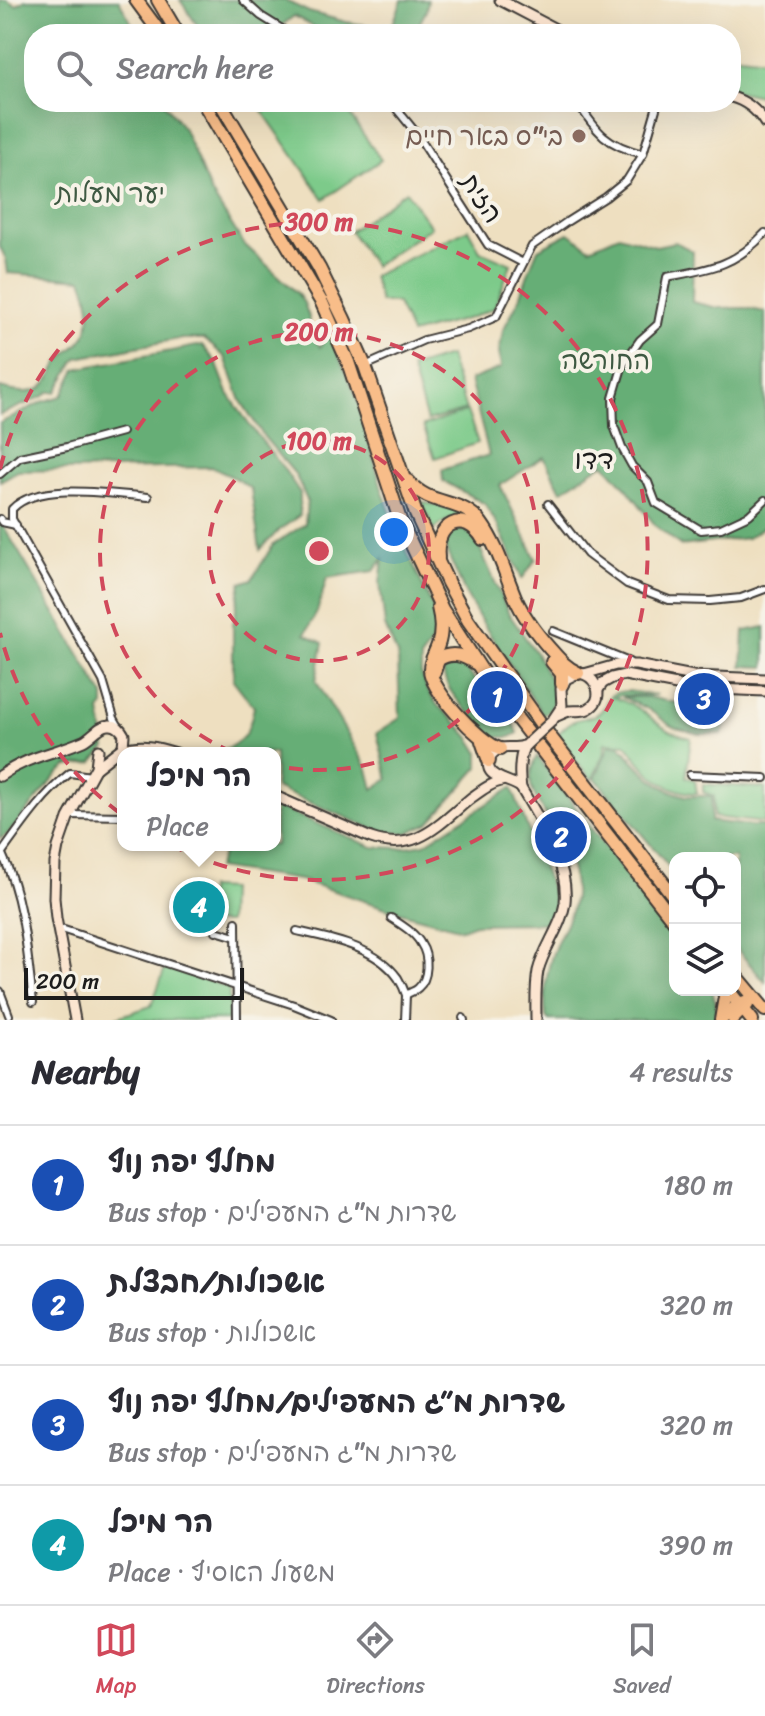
<!DOCTYPE html>
<html lang="en">
<head>
<meta charset="utf-8">
<style>
  body { margin:0; font-family:Sriracha,"Playpen Sans Hebrew",sans-serif; background:#f7f7f7; color:#2b2b33 }
  .controls { position:absolute; right:24px; bottom:24px; display:grid; overflow:hidden; border-radius:16px; box-shadow:0 8px 32px #0002 }
  .controls button { width:72px; height:72px; display:grid; place-items:center; padding:0; border:0; border-bottom:2px solid #e1e1e2; background:#fff; color:#2b2b33; font:40px sans-serif }
  .scale { position:absolute; left:24px; bottom:20px; width:220px; box-sizing:border-box; padding-left:8px; border:4px solid #1c1c1c; border-top:0; font-size:22px; line-height:28px; white-space:nowrap; color:#1c1c1c; -webkit-text-stroke:6px #f7f3e8; paint-order:stroke }
  .you { position:absolute; left:394px; top:532px; width:28px; height:28px; margin:-20px; border:6px solid #fff; border-radius:50%; background:#1a73e8; box-shadow:0 0 0 12px #1a73e833 }
  .badge { display:grid; place-items:center; width:52px; height:52px; border-radius:50%; background:#d1495b; color:#fff; font-size:26px; font-weight:700 }
  .pin { position:absolute; translate:-50% -50%; border:4px solid #fff; box-shadow:0 2px 8px #0006 }
  .popup { position:absolute; left:117px; top:747px; width:164px; height:104px; box-sizing:border-box; display:grid; place-content:center; border-radius:16px; background:#fff; filter:drop-shadow(0 2px 6px #0005); font-size:26px; white-space:nowrap; color:#7c7c81 }
  .popup b { font-size:30px; color:#2b2b33 }
  .popup::after { content:''; position:absolute; left:50%; top:100%; margin-left:-16px; border:16px solid transparent; border-top-color:#fff }
  .list { margin:0; padding:0; list-style:none }
  h2 { display:flex; justify-content:space-between; align-items:center; height:104px; margin:0; padding:0 32px; font-size:34px }
  h2 small { font-size:26px; font-weight:400; color:#7c7c81 }
  .list li { display:grid; grid-template-columns:52px 1fr auto; gap:24px; align-items:center; box-sizing:border-box; height:120px; padding:0 32px; border-top:2px solid #e1e1e2 }
  .list b { display:block; font-size:30px; white-space:nowrap }
  .list p { margin:0; font-size:26px; white-space:nowrap; color:#7c7c81 }
  .list em { font-size:26px; font-style:normal; color:#7c7c81 }
  .icon { flex:none; width:44px; height:44px; fill:none; stroke:currentColor; stroke-width:2; stroke-linecap:round; stroke-linejoin:round }
  .map { position:relative; flex:none; width:765px; height:1020px; overflow:hidden }
  .search { position:absolute; background:#fff; box-shadow:0 8px 32px #0002; left:24px; right:24px; top:24px; height:88px; display:flex; align-items:center; gap:20px; box-sizing:border-box; padding:0 28px; border-radius:32px; color:#7c7c81; font-size:30px }
  .sheet { height:584px; background:#fff }
  nav { display:flex; justify-content:space-around; align-items:center; box-sizing:border-box; height:112px; border-top:2px solid #e1e1e2; background:#fff; font-size:22px; color:#7c7c81 }
  nav a { display:grid; justify-items:center; gap:4px }
  nav .on { color:#d1495b }
  .map>svg:first-child { display:block }
</style>
</head>
<body>
<div class="map">
<svg width="765" height="1020" viewBox="0 0 765 1020">
  <rect width="100%" height="100%" fill="#f7f3e8"/>
  <filter id="ink" filterUnits="userSpaceOnUse"><feTurbulence type="fractalNoise" baseFrequency=".0125" numOctaves="2"/><feDisplacementMap in="SourceGraphic" scale="16" xChannelSelector="R" yChannelSelector="G"/><feConvolveMatrix kernelMatrix="1 2 1 2 8 2 1 2 1" color-interpolation-filters="sRGB"/></filter>
  <filter id="wash" filterUnits="userSpaceOnUse"><feTurbulence type="fractalNoise" baseFrequency=".006" numOctaves="4" result="noise"/><feDisplacementMap in="SourceGraphic" scale="32" xChannelSelector="R" yChannelSelector="G"/><feGaussianBlur stdDeviation="1.8" result="paint"/><feColorMatrix in="noise" values="0 0 0 0 0 0 0 0 0 0 0 0 0 0 0 0 0 1.4 0 .05"/><feComposite in="paint" operator="in"/></filter>
  <g filter="url(#wash)">
    <rect width="100%" height="100%" fill="#eedfc0"/>
    <g fill="#7dca8a" stroke="#4c7353" stroke-width="2">
      <polygon points="731,55 765,59 765,97 731,90"/>
      <polygon points="256,102 341,102 381,160 324,199"/>
      <polygon points="406,191 431,227 374,266 350,231"/>
      <polygon points="468,229 480,251 511,264 494,308 473,317 411,334 397,303 380,302 373,276"/>
      <polygon points="449,356 466,410 427,421 411,368"/>
      <polygon points="467,411 478,443 435,458 423,426"/>
      <path d="M422,502L458,510L471,518C455,515 446,519 434,530Z"/>
      <path d="M628,691L657,695H622L614,697C622,701 632,704 639,709C660,724 665,732 691,738L686,777L695,780L697,793C689,794 685,792 678,790C653,782 641,764 626,744L605,743L604,753L592,780L556,736C560,732 565,726 570,723C577,718 587,719 595,715C613,707 597,693 628,691Z"/>
      <polygon points="703,784 765,788 765,823 714,817 714,796 703,792"/>
      <polygon points="208,888 229,889 228,923 207,922"/>
      <polygon points="166,966 229,988 229,1020 109,1020 151,1006"/>
    </g>
    <g fill="#66ae76" stroke="#416549" stroke-width="2" fill-rule="evenodd">
      <path d="M0,0H7L16,5L26,0H119L132,24L135,34H34V102H163L184,129L210,191L244,244L297,293L304,303L309,317L308,328L320,347L325,337L316,303L357,398L382,489L397,530L434,610L436,635L421,658V673L427,690L438,706L457,723L471,739L479,752V767L429,823L407,833L381,832L275,788V753H215C244,742 247,738 254,707L233,680V625L241,583L252,579L273,545L305,524L307,500L295,474L264,437L241,401L225,357L204,339H179L77,358L56,392H48L44,396L0,415V388C11,391 26,394 37,390C47,387 54,369 60,361C65,353 71,351 78,344C95,328 91,299 82,279L8,273L6,259L0,247ZM383,559L380,583L385,626L398,657L400,718L377,733L388,779L373,789L368,769L316,681L323,643L305,634L317,612L327,578L374,571Z"/>
      <polygon points="180,0 284,0 309,12 346,22 391,29 402,0 428,0 426,11 414,34 327,34 294,16 271,34 203,34"/>
      <polygon points="569,233 590,248 619,235 656,246 675,242 693,251 692,302 718,308 746,308 765,312 765,526 747,538 681,546 656,526 628,490 604,463 561,491 544,457 500,485 536,559 522,579 498,526 485,504 443,481 442,470 489,455 470,380 501,368 499,352 503,330 520,298 530,268 538,249"/>
      <polygon points="202,345 216,362 228,393 248,423 284,469 300,493 300,515 278,531 260,550 251,489 237,479 211,467 18,471 0,481 0,423 42,402 62,396 76,369"/>
      <polygon points="0,520 104,696 104,706 100,711 106,748 92,763 68,766 58,774 9,833 0,839"/>
      <path d="M456,529L467,531L476,539L509,614L536,653L552,683L554,692L553,703L550,710L543,715L483,624L465,593L446,550C444,539 446,534 456,529Z"/>
      <polygon points="765,627 765,667 742,666 744,631"/>
      <path d="M451,663L464,667L515,726L518,733L510,737H493C477,720 442,692 443,668Z"/>
      <polygon points="622,697 648,697 730,714 722,734 699,734 676,728 667,723 648,709"/>
      <path d="M608,744L621,746C640,768 656,789 686,796C694,797 703,795 712,796L711,821L751,826H765V982L735,947V858H675V874L595,778L606,753Z"/>
      <path d="M537,756L675,940V990H712L716,1003L715,1020H549L546,1017C543,994 547,966 556,945C564,925 576,910 574,887C573,857 555,833 542,808C538,801 532,793 531,785C529,775 533,765 537,756Z"/>
      <polygon points="512,788 557,904 550,923 475,924 462,929 395,911 300,880 217,868 226,845 275,845 275,806 373,847 401,848 424,844"/>
    </g>
  </g>
  <g filter="url(#ink)">
    <g fill="none" stroke-linecap="round" stroke-linejoin="round">
      <g stroke="#3c3935" stroke-width="10">
        <g id="street">
          <polyline points="243,0 261,16 290,34"/>
          <polyline points="391,102 417,134 488,245 523,263"/>
          <path d="M577,102C597,132 606,145 643,154"/>
          <path d="M765,233C734,267 709,269 667,277L658,324L640,340L623,364L613,398L614,426L622,448L632,466L648,482L656,503L701,530L721,528L749,515L765,500"/>
          <polyline points="365,366 424,340 468,329 496,317 532,246 568,221 606,197 627,180 643,154 658,102"/>
          <polyline points="0,474 20,457 67,447 122,432"/>
          <polyline points="548,504 587,554 627,584 669,600 710,601 741,598 765,589"/>
          <polyline points="0,519 2,522 16,525"/>
          <polyline points="553,631 629,662"/>
          <path d="M119,727L114,718L103,681L12,519V509C38,481 113,494 148,497"/>
          <polyline points="690,775 765,778"/>
          <polyline points="70,815 123,816"/>
          <path d="M1,854C22,825 42,795 70,773L91,776"/>
          <path d="M2,854C24,900 27,952 33,1002"/>
          <path d="M391,918C402,925 415,933 421,944C429,956 429,979 418,988C415,991 410,992 406,995L405,1020"/>
          <polyline points="236,922 237,1020"/>
          <polyline points="58,928 294,1005 331,1020"/>
          <polyline points="216,931 236,937"/>
          <path d="M297,931C332,939 376,947 398,978C401,983 404,989 406,995"/>
          <polyline points="0,991 9,1015"/>
          <polyline points="463,1018 464,1020"/>
        </g>
      </g>
      <g stroke="#3c3935" stroke-width="13">
        <g id="secondary">
          <polyline points="500,0 565,34"/>
          <path d="M731,97C746,101 757,110 765,123"/>
          <polyline points="598,690 603,683 612,678 625,675 692,688 765,691"/>
          <path d="M557,716C559,715 566,712 569,711C575,710 582,712 588,709C605,700 598,680 584,674"/>
          <polyline points="552,721 562,706 561,689 566,679 578,673 584,674 616,665 636,665 693,676 765,679"/>
          <path d="M524,747C519,758 519,776 521,788C540,821 569,863 565,902C562,926 544,947 538,971C535,987 536,1004 536,1020"/>
          <path d="M121,750C140,743 158,747 176,753"/>
          <path d="M0,776C28,756 53,754 83,741C92,737 99,725 109,725C117,724 121,729 124,735L123,747L96,768"/>
          <path d="M521,788C512,779 479,779 491,756C493,752 497,750 501,748C511,746 517,750 526,745"/>
          <path d="M275,796L371,838C416,854 439,824 471,798C482,790 491,783 504,780"/>
          <polyline points="75,1020 56,918 54,898 55,863 58,847 68,818 96,767 98,750"/>
        </g>
      </g>
      <g stroke="#3c3935" stroke-width="14">
        <g id="primary">
          <polyline points="722,1020 738,1003 755,998"/>
          <polyline points="733,1020 748,1005"/>
        </g>
      </g>
      <g stroke="#3c3935" stroke-width="16">
        <g id="highway">
          <polyline points="136,0 161,34"/>
          <polyline points="158,0 178,34"/>
          <polyline points="203,102 322,303 348,362 400,520 442,609 491,685 675,922"/>
          <polyline points="220,102 319,268 344,319 365,366 416,514 448,583 468,620 551,738 675,898"/>
          <path d="M408,481C430,508 462,497 481,523C497,545 505,573 515,597C523,616 536,633 550,649C558,658 566,668 578,673"/>
          <path d="M438,558C434,524 464,508 483,539"/>
          <path d="M438,607C441,619 442,634 438,645C435,654 430,660 430,669C430,690 480,743 500,749"/>
          <polyline points="552,662 562,674 562,684"/>
          <path d="M434,672L438,660C451,651 463,655 475,663"/>
          <polyline points="482,741 489,761"/>
          <polyline points="735,974 765,1010"/>
          <polyline points="728,990 752,1020"/>
          <polyline points="721,1020 725,997 724,990"/>
        </g>
      </g>
      <use href="#street" stroke="#fff" stroke-width="6"/>
      <use href="#secondary" stroke="#fce5d0" stroke-width="9"/>
      <use href="#primary" stroke="#f8bd89" stroke-width="10"/>
      <use href="#highway" stroke="#f8bd89" stroke-width="12"/>
      <g stroke="#3c3935" stroke-width="13" stroke-linecap="butt">
        <polyline id="secondary-bridge" points="526,745 552,721"/>
      </g>
      <use href="#secondary-bridge" stroke="#fce5d0" stroke-width="9"/>
    </g>
  </g>
  <g fill="none" stroke="#d1495b" stroke-width="4" stroke-dasharray="14 10">
    <circle cx="319" cy="551" r="110"/>
    <circle cx="319" cy="551" r="219"/>
    <path d="M0 469A329 329 0 1 1 0 633"/>
  </g>
  <circle fill="#8d6e63" stroke="#f7f3e8" stroke-width="3" cx="579" cy="136" r="8"/>
  <g text-anchor="middle" stroke-width="8" stroke-linejoin="round" paint-order="stroke">
    <g font-size="26" fill="#785e54" stroke="#f7f3e8" text-anchor="end">
      <text x="563" y="145">בי"ס באר חיים</text>
    </g>
    <g font-size="26" fill="#3e5942" stroke="#f7f3e8">
      <text x="110" y="202">יער מעלות</text>
      <text x="606" y="369">החורשה</text>
    </g>
    <g font-size="26" fill="#1c1c1c" stroke="#f7f3e8">
      <text transform="translate(482 198) rotate(57)" y="9">הזית</text>
    </g>
    <g font-size="28" fill="#1c1c1c" stroke="#f7f3e8">
      <text x="594" y="469">דדו</text>
    </g>
  </g>
  <circle cx="319" cy="551" r="12" fill="#d1495b" stroke="#f7f3e8" stroke-width="4"/>
  <g font-size="24" text-anchor="middle" font-weight="bold" fill="#d1495b" stroke="#f7f3e8" stroke-width="8" stroke-linejoin="round" paint-order="stroke">
    <text x="319" y="230">300 m</text>
    <text x="319" y="340">200 m</text>
    <text x="319" y="449">100 m</text>
  </g>
</svg>
<div class="controls">
<button><svg class="icon" aria-label="locate" viewBox="0 0 24 24"><circle cx="12" cy="12" r="6"/><path d="M12 2v4M12 18v4M2 12h4M18 12h4"/></svg></button>
<button><svg class="icon" aria-label="layers" viewBox="0 0 24 24"><path d="M12 4l9 5-9 5-9-5zM3 14l9 5 9-5"/></svg></button>
</div>
<div class="scale">200 m</div>
<div class="you"></div>
<div class="pin badge" style="left:497px;top:697px;background:#1a4fb4">1</div>
<div class="pin badge" style="left:561px;top:837px;background:#1a4fb4">2</div>
<div class="pin badge" style="left:704px;top:699px;background:#1a4fb4">3</div>
<div class="pin badge" style="left:199px;top:907px;background:#0f9aa8">4</div>
<div class="popup"><b>הר מיכל</b>Place</div>
<div class="search"><svg class="icon" aria-label="search" viewBox="0 0 24 24"><circle cx="10" cy="10" r="6"/><path d="M15 15l6 6"/></svg>Search here</div>
</div>
<section class="sheet">
<h2>Nearby<small>4 results</small></h2>
<ul class="list">
<li><span class="badge" style="background:#1a4fb4">1</span><div><b>מחלף יפה נוף</b><p>Bus stop · שדרות מ&quot;ג המעפילים</p></div><em>180 m</em></li>
<li><span class="badge" style="background:#1a4fb4">2</span><div><b>אשכולות/חבצלת</b><p>Bus stop · אשכולות</p></div><em>320 m</em></li>
<li><span class="badge" style="background:#1a4fb4">3</span><div><b>שדרות מ״ג המעפילים/מחלף יפה נוף</b><p>Bus stop · שדרות מ&quot;ג המעפילים</p></div><em>320 m</em></li>
<li><span class="badge" style="background:#0f9aa8">4</span><div><b>הר מיכל</b><p>Place · משעול האסיף</p></div><em>390 m</em></li>
</ul>
</section>
<nav>
<a class="on"><svg class="icon" aria-label="map" viewBox="0 0 24 24"><path d="M3 6l6-2 6 2 6-2v14l-6 2-6-2-6 2zM9 4v14M15 6v14"/></svg>Map</a>
<a><svg class="icon" aria-label="directions" viewBox="0 0 24 24"><path d="M12 3l9 9-9 9-9-9zM9 14v-3h6M13 9l2 2-2 2"/></svg>Directions</a>
<a><svg class="icon" aria-label="saved" viewBox="0 0 24 24"><path d="M7 4h10v16l-5-4-5 4z"/></svg>Saved</a>
</nav>
</body>
</html>
